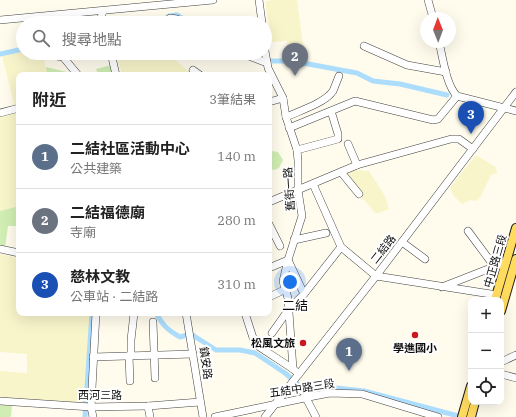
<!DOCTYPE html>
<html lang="zh-TW">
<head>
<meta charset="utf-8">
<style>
  body { margin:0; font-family:"IBM Plex Serif","Noto Sans TC",serif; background:#f2f2f2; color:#222 }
  .controls { position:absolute; right:12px; bottom:12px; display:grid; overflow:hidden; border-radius:8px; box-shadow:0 4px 16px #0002 }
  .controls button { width:36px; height:36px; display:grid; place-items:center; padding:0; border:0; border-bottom:1px solid #e0e0e0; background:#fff; color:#222; font:20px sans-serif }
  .compass { position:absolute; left:420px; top:12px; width:36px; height:36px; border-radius:50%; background:#fff; box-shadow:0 4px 16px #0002; rotate:359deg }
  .you { position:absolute; left:290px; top:282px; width:14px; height:14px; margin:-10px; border:3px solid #fff; border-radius:50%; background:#1a73e8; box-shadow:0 0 0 6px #1a73e833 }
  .badge { display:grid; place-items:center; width:26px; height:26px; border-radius:50%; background:#111827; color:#fff; font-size:13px; font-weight:700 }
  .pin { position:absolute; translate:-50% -33px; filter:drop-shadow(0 1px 2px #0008) }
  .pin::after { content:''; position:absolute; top:21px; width:14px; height:12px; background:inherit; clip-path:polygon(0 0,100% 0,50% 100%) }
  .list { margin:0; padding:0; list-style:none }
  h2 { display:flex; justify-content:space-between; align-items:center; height:52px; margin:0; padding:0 16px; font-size:17px }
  h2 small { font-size:13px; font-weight:400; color:#767676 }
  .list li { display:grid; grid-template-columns:26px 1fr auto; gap:12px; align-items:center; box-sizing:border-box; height:64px; padding:0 16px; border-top:1px solid #e0e0e0 }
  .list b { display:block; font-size:15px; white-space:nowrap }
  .list p { margin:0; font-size:13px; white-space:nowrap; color:#767676 }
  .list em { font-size:13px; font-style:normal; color:#767676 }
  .icon { flex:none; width:22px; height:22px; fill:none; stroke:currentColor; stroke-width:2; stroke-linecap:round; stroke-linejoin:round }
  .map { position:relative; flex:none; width:516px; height:417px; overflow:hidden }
  .search { position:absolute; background:#fff; box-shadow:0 4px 16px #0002; left:16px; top:16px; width:256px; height:44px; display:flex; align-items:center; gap:10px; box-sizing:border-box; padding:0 14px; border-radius:22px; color:#767676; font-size:15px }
  .panel { position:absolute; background:#fff; box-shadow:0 4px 16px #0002; left:16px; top:72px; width:256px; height:244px; border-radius:8px }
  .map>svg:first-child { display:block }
</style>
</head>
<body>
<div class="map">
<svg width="516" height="417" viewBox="0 0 516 417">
  <rect width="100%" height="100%" fill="#fffcee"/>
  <g fill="#f8f5cb">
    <polygon points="273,0 297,0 303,45 309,65 296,63 296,58 287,57 287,41 272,42 266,7 266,1"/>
    <polygon points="23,50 23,53 27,53 29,60 44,60 47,74 41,75 19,75 19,106 15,108 2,56"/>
    <polygon points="116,53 167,53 193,75 122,75"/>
    <polygon points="19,112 19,206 0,211 0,117"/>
    <polygon points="476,155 494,166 496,168 497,173 491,175 481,196 476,201 470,200 462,204 453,195 450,187"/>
    <polygon points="355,170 369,171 385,196 389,209 379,213 375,213 344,176 344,174"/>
    <polygon points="0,254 19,258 19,313 90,313 85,404 0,399 0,371 27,373 27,354 0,352"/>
  </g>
  <g fill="#d0eeb3">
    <polygon points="111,65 114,75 98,75 96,69"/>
    <polygon points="46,67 75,74 76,75 47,75"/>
    <polygon points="272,151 278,152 283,160 279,168 274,170 269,168 269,152"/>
    <polygon points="19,206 19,226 8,226 5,248 0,247 0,211"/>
    <polygon points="0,405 12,406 11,417 0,417"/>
  </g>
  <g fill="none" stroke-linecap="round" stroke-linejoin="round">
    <g stroke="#adddfc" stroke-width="5">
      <polyline points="160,23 169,16 177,15 190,23"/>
      <polyline points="0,54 23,49"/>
      <polyline points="265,60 270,61 292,61 357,73 373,81 400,84 447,95"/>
      <path d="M156,313C162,324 168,331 180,337L191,334L216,350H240L255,353L285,373L301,387L308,389L327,387L364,391L462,417"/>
      <polyline points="85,417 92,313"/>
    </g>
    <g stroke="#404040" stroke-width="8">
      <g id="minor">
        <polyline points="259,0 262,23"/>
        <polyline points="428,0 433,18"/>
        <polyline points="0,20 213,0"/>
        <polyline points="102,23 101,18 103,11"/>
        <polyline points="164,23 170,18 177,19 184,23"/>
        <path d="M439,42C443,58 446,85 457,96L516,111"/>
        <polyline points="364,46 407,65 446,72"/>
        <polyline points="265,51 268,68 283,98 286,117 297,150 298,161 298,190 302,216 288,260 283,281 288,298 293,369 299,374"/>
        <polyline points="111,53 116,75"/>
        <polyline points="241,53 267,63"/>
        <polyline points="44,54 63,57 78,75"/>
        <polyline points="193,70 200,75"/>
        <polyline points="269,102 283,98"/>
        <polyline points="0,113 19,108"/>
        <path d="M286,117C299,111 325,103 333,91C335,86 337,81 339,76"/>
        <polyline points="289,128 355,101 433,120 438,119 457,96"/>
        <polyline points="348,144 357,165"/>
        <polyline points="297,150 338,139 338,134 331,111"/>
        <polyline points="341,172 359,194"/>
        <polyline points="313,184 341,247 376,276 497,295"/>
        <polyline points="269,202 357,165 451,139 459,139 473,149"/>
        <polyline points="269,224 280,246"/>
        <polyline points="468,231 494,266"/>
        <polyline points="294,240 326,233"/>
        <polyline points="402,242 425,259"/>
        <polyline points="0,249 19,253"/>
        <polyline points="269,268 288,260 304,294"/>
        <polyline points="442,287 506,262"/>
        <polyline points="269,297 286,289"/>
        <polyline points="186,313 203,417"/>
        <polyline points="245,313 255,344 293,369"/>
        <polyline points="153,322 155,378"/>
        <polyline points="272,333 289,309 304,294 341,247"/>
        <polyline points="131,355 131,340 134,313"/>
        <polyline points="129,356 130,381"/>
        <polyline points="93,357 193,354"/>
        <polyline points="501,362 516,355"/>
        <polyline points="501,374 516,378"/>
        <polyline points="292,383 306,394 312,395"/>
        <polyline points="306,398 316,417"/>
        <polyline points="0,401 91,407 148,406 200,402"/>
        <polyline points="148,406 150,417"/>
        <polyline points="93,417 91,407 96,313"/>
        <polyline points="215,417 314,396 330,393 362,394 438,417"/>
        <polyline points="265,417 376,276 516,92"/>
      </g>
    </g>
    <g stroke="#1e1e1e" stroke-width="10">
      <g id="major">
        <polyline points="495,300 516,228"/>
        <polyline points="501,311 516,259"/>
        <polyline points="462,417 471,386"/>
        <polyline points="471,417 475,402"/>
      </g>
    </g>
    <use href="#minor" stroke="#fff" stroke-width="7"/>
    <use href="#major" stroke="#ffdb5e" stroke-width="8"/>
  </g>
  <g fill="#cb181c" stroke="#fff" stroke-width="1.5">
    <circle cx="415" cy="335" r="4"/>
    <circle cx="303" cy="343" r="4"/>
  </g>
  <g text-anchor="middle" stroke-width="4" stroke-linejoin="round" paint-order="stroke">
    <g font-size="11" fill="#0d0d0d" stroke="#fff">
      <text transform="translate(289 189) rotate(-94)" y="4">舊街一路</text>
      <text transform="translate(383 249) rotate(-52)" y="4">二結路</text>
      <text transform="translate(495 261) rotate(-74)" y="4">中正路三段</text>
      <text transform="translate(206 363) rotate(82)" y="4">鎮安路</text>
      <text transform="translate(302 388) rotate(-9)" y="4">五結中路三段</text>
      <text x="100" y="399">西河三路</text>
    </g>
    <g font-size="11" font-weight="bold" fill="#0d0d0d" stroke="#fff" text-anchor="end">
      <text x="295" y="347">松風文旅</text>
      <text x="415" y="352" text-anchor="middle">學進國小</text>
    </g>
    <g font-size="13" fill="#0d0d0d" stroke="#fff">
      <text x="295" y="310">二結</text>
    </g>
  </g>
</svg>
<div class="controls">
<button>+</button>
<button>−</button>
<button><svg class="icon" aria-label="locate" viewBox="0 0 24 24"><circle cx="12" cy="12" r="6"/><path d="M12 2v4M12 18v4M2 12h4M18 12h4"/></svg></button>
</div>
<svg class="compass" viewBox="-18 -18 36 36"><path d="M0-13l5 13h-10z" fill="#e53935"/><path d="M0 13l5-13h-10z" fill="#767676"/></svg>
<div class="you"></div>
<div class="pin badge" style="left:349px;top:371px;background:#5c6f8a">1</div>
<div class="pin badge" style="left:295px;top:76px;background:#6b7280">2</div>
<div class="pin badge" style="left:471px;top:134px;background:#1a4fb4">3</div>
<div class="search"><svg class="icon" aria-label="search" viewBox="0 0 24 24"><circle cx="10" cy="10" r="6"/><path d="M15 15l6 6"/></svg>搜尋地點</div>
<section class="panel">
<h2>附近<small>3筆結果</small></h2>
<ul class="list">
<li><span class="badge" style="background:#5c6f8a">1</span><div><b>二結社區活動中心</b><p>公共建築</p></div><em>140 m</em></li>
<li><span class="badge" style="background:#6b7280">2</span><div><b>二結福德廟</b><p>寺廟</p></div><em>280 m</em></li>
<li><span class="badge" style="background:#1a4fb4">3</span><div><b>慈林文教</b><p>公車站 · 二結路</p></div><em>310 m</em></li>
</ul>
</section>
</div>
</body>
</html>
